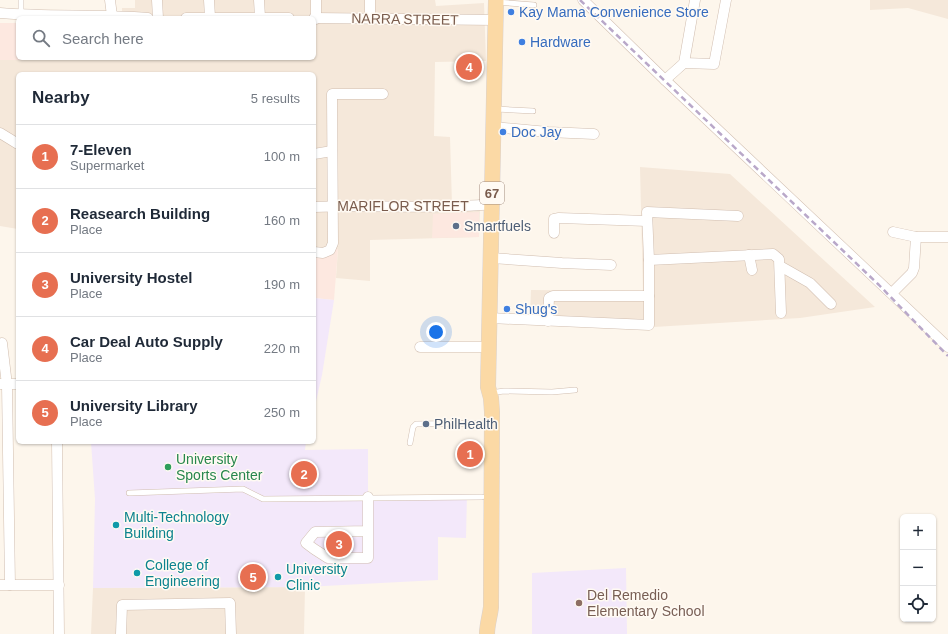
<!DOCTYPE html>
<html lang="en">
<head>
<meta charset="utf-8">
<style>
  body { margin:0; font-family:Helvetica,sans-serif; background:#f6f6f7; color:#1f2937 }
  .controls { position:absolute; right:12px; bottom:12px; display:grid; overflow:hidden; border-radius:6px; box-shadow:0 1px 3px #0004 }
  .controls button { width:36px; height:36px; display:grid; place-items:center; padding:0; border:0; border-bottom:1px solid #e0e1e3; background:#fff; color:#1f2937; font:20px sans-serif }
  .you { position:absolute; left:436px; top:332px; width:14px; height:14px; margin:-10px; border:3px solid #fff; border-radius:50%; background:#1a73e8; box-shadow:0 0 0 6px #1a73e833 }
  .badge { display:grid; place-items:center; width:26px; height:26px; border-radius:50%; background:#e76f51; color:#fff; font-size:13px; font-weight:700 }
  .pin { position:absolute; translate:-50% -50%; border:2px solid #fff; box-shadow:0 1px 4px #0006 }
  .list { margin:0; padding:0; list-style:none }
  h2 { display:flex; justify-content:space-between; align-items:center; height:52px; margin:0; padding:0 16px; font-size:17px }
  h2 small { font-size:13px; font-weight:400; color:#747a83 }
  .list li { display:grid; grid-template-columns:26px 1fr auto; gap:12px; align-items:center; box-sizing:border-box; height:64px; padding:0 16px; border-top:1px solid #e0e1e3 }
  .list b { display:block; font-size:15px; white-space:nowrap }
  .list p { margin:0; font-size:13px; white-space:nowrap; color:#747a83 }
  .list em { font-size:13px; font-style:normal; color:#747a83 }
  .icon { flex:none; width:22px; height:22px; fill:none; stroke:currentColor; stroke-width:2; stroke-linecap:round; stroke-linejoin:round }
  .map { position:relative; flex:none; width:948px; height:634px; overflow:hidden }
  .search { position:absolute; background:#fff; box-shadow:0 1px 3px #0004; left:16px; top:16px; width:300px; height:44px; display:flex; align-items:center; gap:10px; box-sizing:border-box; padding:0 14px; border-radius:6px; color:#747a83; font-size:15px }
  .panel { position:absolute; background:#fff; box-shadow:0 1px 3px #0004; left:16px; top:72px; width:300px; height:372px; border-radius:6px }
  .map>svg:first-child { display:block }
</style>
</head>
<body>
<div class="map">
<svg width="948" height="634" viewBox="0 0 948 634">
  <rect width="100%" height="100%" fill="#fdf6ec"/>
  <g fill="#f5e8da">
    <polygon points="135,0 435,0 436,6 484,3 486,61 435,62 434,136 450,137 452,205 480,205 479,237 370,240 370,281 336,278 338,249 314,248 314,74 18,74 18,229 0,226 0,60 121,60 121,58 314,58 314,18 122,18 122,8 135,8"/>
    <polygon points="870,0 948,0 948,19 908,8 870,10"/>
    <polygon points="640,167 730,174 875,307 800,318 654,327 504,321 530,317 531,290 643,291"/>
    <polygon points="305,587 304,634 91,634 93,588"/>
  </g>
  <g fill="#fde8e0">
    <polygon points="0,23 18,23 18,58 61,58 62,60 0,60"/>
    <polygon points="479,212 479,237 432,238 433,214"/>
    <polygon points="314,248 338,249 334,300 314,298"/>
  </g>
  <g fill="#f3e8fa">
    <polygon points="314,298 334,300 322,375 314,410"/>
    <polygon points="91,442 306,442 305,450 368,449 368,497 467,494 466,538 438,537 438,580 305,587 93,588 95,499"/>
    <polygon points="626,568 627,634 532,634 532,573"/>
  </g>
  <g fill="none" stroke-linecap="round" stroke-linejoin="round">
    <g stroke="#d1beb0" stroke-width="6">
      <g id="service">
        <polyline points="21,0 21,15"/>
        <polyline points="497,2 534,5"/>
        <polyline points="496,109 533,111"/>
        <polyline points="490,393 504,391 552,392 575,390"/>
        <polyline points="410,443 413,427 416,424 483,423"/>
        <polyline points="129,493 243,489 263,499 482,497"/>
      </g>
    </g>
    <g stroke="#d1beb0" stroke-width="11">
      <g id="minor">
        <polyline points="110,0 112,16"/>
        <polyline points="157,0 158,18"/>
        <polyline points="209,0 210,17"/>
        <polyline points="259,0 260,17"/>
        <polyline points="316,0 316,19"/>
        <polyline points="370,0 370,18"/>
        <polyline points="583,0 665,80 948,347"/>
        <path d="M0,13C49,17 98,14 148,18"/>
        <polyline points="186,18 289,18"/>
        <polyline points="314,18 496,20"/>
        <polyline points="684,63 714,64 726,0"/>
        <polyline points="665,80 684,63 695,0"/>
        <polyline points="493,127 548,132 594,134"/>
        <polyline points="0,133 18,144"/>
        <polyline points="314,154 332,151"/>
        <path d="M314,207C373,204 433,210 492,204"/>
        <polyline points="893,232 916,237"/>
        <polyline points="554,233 554,219 559,218 647,221"/>
        <polyline points="314,252 323,253 330,250 333,243 332,94 383,94"/>
        <polyline points="749,255 752,270"/>
        <polyline points="491,258 562,263 611,265"/>
        <polyline points="649,260 773,254 779,259 781,313"/>
        <polyline points="780,266 810,283 831,304"/>
        <polyline points="892,293 912,273 914,268 916,237 948,237"/>
        <polyline points="490,318 649,325 649,260 647,212 738,216"/>
        <polyline points="548,321 549,298 553,296 649,296"/>
        <polyline points="2,343 7,385 10,585"/>
        <polyline points="420,347 489,347"/>
        <polyline points="0,384 18,384"/>
        <polyline points="57,442 59,634"/>
        <polyline points="368,497 368,558 328,558 314,549 306,543 315,532 368,531"/>
        <polyline points="0,585 59,585"/>
        <polyline points="121,634 122,605 230,603 231,634"/>
      </g>
    </g>
    <g stroke="#dad1cd" stroke-width="16">
      <path id="primary" d="M487,634C487,625 490,616 491,607L492,412L491,398L488,387L496,0"/>
    </g>
    <use href="#service" stroke="#fff" stroke-width="5"/>
    <use href="#minor" stroke="#fff" stroke-width="10"/>
    <use href="#primary" stroke="#fbd9a5" stroke-width="15"/>
    <polyline stroke="#b9a8c9" stroke-width="2.5" stroke-dasharray="6 4" stroke-linecap="butt" points="580,0 879,285 948,356"/>
  </g>
  <g fill="#3f7fe0" stroke="#fffaf3" stroke-width="1.5">
    <circle cx="511" cy="12" r="4"/>
    <circle cx="522" cy="42" r="4"/>
    <circle cx="503" cy="132" r="4"/>
    <circle cx="507" cy="309" r="4"/>
  </g>
  <g fill="#5c6f8a" stroke="#fffaf3" stroke-width="1.5">
    <circle cx="456" cy="226" r="4"/>
    <circle cx="426" cy="424" r="4"/>
  </g>
  <circle fill="#2e9e5b" stroke="#fffaf3" stroke-width="1.5" cx="168" cy="467" r="4"/>
  <g fill="#0f9aa8" stroke="#fffaf3" stroke-width="1.5">
    <circle cx="116" cy="525" r="4"/>
    <circle cx="137" cy="573" r="4"/>
    <circle cx="278" cy="577" r="4"/>
  </g>
  <circle fill="#8d6e63" stroke="#fffaf3" stroke-width="1.5" cx="579" cy="603" r="4"/>
  <g text-anchor="middle" stroke-width="3" stroke-linejoin="round" paint-order="stroke">
    <rect fill="#fffaf3" stroke="#a28b7f" stroke-width="1" x="480" y="182" width="24" height="22" rx="3"/>
    <g font-size="13" font-weight="bold" fill="#7a5c4d">
      <text x="492" y="198">67</text>
    </g>
    <g font-size="14" fill="#366cbe" stroke="#fffaf3" text-anchor="start">
      <text x="519" y="17">Kay Mama Convenience Store</text>
      <text x="530" y="47">Hardware</text>
      <text x="511" y="137">Doc Jay</text>
      <text x="515" y="314">Shug's</text>
    </g>
    <g font-size="14" fill="#7a5c4d" stroke="#fffaf3">
      <text transform="translate(405 19) rotate(1)" y="5">NARRA STREET</text>
      <text x="403" y="211">MARIFLOR STREET</text>
    </g>
    <g font-size="14" fill="#4e5e75" stroke="#fffaf3" text-anchor="start">
      <text x="464" y="231">Smartfuels</text>
      <text x="434" y="429">PhilHealth</text>
    </g>
    <g font-size="14" fill="#27864d" stroke="#fffaf3" text-anchor="start">
      <text x="176" y="464">University<tspan x="176" dy="16">Sports Center</tspan></text>
    </g>
    <g font-size="14" fill="#0d838f" stroke="#fffaf3" text-anchor="start">
      <text x="124" y="522">Multi-Technology<tspan x="124" dy="16">Building</tspan></text>
      <text x="145" y="570">College of<tspan x="145" dy="16">Engineering</tspan></text>
      <text x="286" y="574">University<tspan x="286" dy="16">Clinic</tspan></text>
    </g>
    <g font-size="14" fill="#785e54" stroke="#fffaf3" text-anchor="start">
      <text x="587" y="600">Del Remedio<tspan x="587" dy="16">Elementary School</tspan></text>
    </g>
  </g>
</svg>
<div class="controls">
<button>+</button>
<button>−</button>
<button><svg class="icon" aria-label="locate" viewBox="0 0 24 24"><circle cx="12" cy="12" r="6"/><path d="M12 2v4M12 18v4M2 12h4M18 12h4"/></svg></button>
</div>
<div class="you"></div>
<div class="pin badge" style="left:470px;top:454px">1</div>
<div class="pin badge" style="left:304px;top:474px">2</div>
<div class="pin badge" style="left:339px;top:544px">3</div>
<div class="pin badge" style="left:469px;top:67px">4</div>
<div class="pin badge" style="left:253px;top:577px">5</div>
<div class="search"><svg class="icon" aria-label="search" viewBox="0 0 24 24"><circle cx="10" cy="10" r="6"/><path d="M15 15l6 6"/></svg>Search here</div>
<section class="panel">
<h2>Nearby<small>5 results</small></h2>
<ul class="list">
<li><span class="badge">1</span><div><b>7-Eleven</b><p>Supermarket</p></div><em>100 m</em></li>
<li><span class="badge">2</span><div><b>Reasearch Building</b><p>Place</p></div><em>160 m</em></li>
<li><span class="badge">3</span><div><b>University Hostel</b><p>Place</p></div><em>190 m</em></li>
<li><span class="badge">4</span><div><b>Car Deal Auto Supply</b><p>Place</p></div><em>220 m</em></li>
<li><span class="badge">5</span><div><b>University Library</b><p>Place</p></div><em>250 m</em></li>
</ul>
</section>
</div>
</body>
</html>
